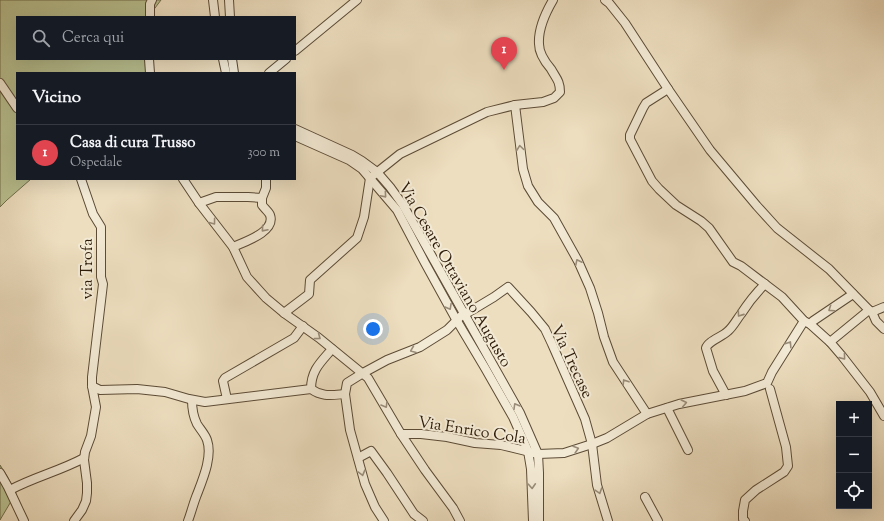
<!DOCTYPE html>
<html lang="it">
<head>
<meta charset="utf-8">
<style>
  body { margin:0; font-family:"Sorts Mill Goudy",serif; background:#242831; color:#f1f3f6 }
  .controls { position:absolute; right:12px; bottom:12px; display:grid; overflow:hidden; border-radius:0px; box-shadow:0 4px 16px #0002 }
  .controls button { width:36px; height:36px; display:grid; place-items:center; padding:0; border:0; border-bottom:1px solid #363941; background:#171b24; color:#f1f3f6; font:20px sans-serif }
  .you { position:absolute; left:373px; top:329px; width:14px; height:14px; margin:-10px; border:3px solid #fff; border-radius:50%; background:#1a73e8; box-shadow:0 0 0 6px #1a73e833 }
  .badge { display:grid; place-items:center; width:26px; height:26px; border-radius:50%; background:#ea580c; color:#fff; font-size:13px; font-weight:700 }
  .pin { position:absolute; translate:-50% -33px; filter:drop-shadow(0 1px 2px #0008) }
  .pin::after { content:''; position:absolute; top:21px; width:14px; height:12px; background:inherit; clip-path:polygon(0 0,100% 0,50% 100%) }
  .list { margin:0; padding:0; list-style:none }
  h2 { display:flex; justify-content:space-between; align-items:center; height:52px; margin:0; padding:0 16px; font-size:17px }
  h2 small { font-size:13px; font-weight:400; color:#9ea1a6 }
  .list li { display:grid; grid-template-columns:26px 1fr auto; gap:12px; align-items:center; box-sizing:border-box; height:56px; padding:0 16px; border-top:1px solid #363941 }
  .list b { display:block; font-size:15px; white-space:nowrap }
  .list p { margin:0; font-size:13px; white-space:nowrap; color:#9ea1a6 }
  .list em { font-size:13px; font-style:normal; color:#9ea1a6 }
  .icon { flex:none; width:22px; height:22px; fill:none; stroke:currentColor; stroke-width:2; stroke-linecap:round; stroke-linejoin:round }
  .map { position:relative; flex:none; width:884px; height:521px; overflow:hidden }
  .search { position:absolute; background:#171b24; box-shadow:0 4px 16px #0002; left:16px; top:16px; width:280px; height:44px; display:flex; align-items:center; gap:10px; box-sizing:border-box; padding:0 14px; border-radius:0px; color:#9ea1a6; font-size:15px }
  .panel { position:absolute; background:#171b24; box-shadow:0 4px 16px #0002; left:16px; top:72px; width:280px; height:108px; border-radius:0px }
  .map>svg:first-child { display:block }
</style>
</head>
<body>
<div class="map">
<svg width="884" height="521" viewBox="0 0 884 521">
  <rect width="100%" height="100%" fill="#eddebf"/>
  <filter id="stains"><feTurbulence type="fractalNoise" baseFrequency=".005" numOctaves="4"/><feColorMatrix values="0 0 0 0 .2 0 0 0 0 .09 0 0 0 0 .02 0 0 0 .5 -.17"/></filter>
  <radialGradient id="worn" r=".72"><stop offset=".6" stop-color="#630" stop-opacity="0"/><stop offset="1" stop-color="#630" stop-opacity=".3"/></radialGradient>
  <g fill="#b9c191" stroke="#726e4c">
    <polygon points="0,0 161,0 152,12 152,17 17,17 17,59 151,59 151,73 17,73 17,179 31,179 7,200 0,207"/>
    <polygon points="0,465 7,476 16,493 0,520"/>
  </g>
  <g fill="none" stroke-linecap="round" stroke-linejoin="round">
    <g stroke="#5c4b36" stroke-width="10">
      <g id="minor">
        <polyline points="213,0 215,17"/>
        <polyline points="229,0 230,17"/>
        <polyline points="605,0 609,3 625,23 668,89 710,150 757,206 777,228 829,269 869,310 872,312 876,321 884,329"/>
        <polyline points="150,17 150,4 152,0"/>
        <polyline points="295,51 357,0"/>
        <polyline points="149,59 150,73"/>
        <polyline points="223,59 226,73"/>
        <polyline points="232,59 234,73"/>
        <polyline points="269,73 286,59"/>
        <polyline points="0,83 17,108"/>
        <polyline points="668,89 646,103 643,108 630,135 630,139 652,181 659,189 676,205 701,221 709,228 733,262 741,266 782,297 804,321 810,324 830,342 842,356 870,392 884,416"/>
        <polyline points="515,105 523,169 528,186 538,202 554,218 578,261 590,288 598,313 604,337 613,362 647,414"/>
        <polyline points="295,129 352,155 362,161 377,172 390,187 403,205 520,413 538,454 539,473 539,521"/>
        <polyline points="295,136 349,160 362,169 397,210 425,263 457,321 485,368 513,417 528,451 531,469 533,521"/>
        <polyline points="183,179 199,203 233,247 247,277 266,298 284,313 319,338 368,378 401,434 421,434 447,437 475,443 501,445 538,454 564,453 592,444 607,438 647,414 679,404 745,391 767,383 772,372 804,321"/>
        <polyline points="199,203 216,197 248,197 262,198"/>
        <path d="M233,247C244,242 276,232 270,215C269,212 264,208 262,205V198L266,188V179"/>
        <polyline points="872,312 884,307"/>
        <path d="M284,313L309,294L310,280L357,238L364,217L370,178L400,154L487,112L515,105L543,102L554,98L560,92C560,81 556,78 551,69C545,62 539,54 539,44C538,29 546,12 553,0"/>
        <polyline points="810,324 813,321 853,294"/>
        <polyline points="830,342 869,310"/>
        <path d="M92,386L100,390L137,389L165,392L189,399L205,402L311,389C322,397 331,395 345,394"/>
        <path d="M311,389C311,370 321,362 332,349"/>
        <path d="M726,395L713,371L706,348C708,341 722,337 728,331C733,327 737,319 741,314C748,303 756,293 765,284"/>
        <polyline points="227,399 223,381 225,378 294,338 303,326"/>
        <polyline points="667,408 688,450"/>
        <polyline points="401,434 425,470 453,508 460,521"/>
        <polyline points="358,458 371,451 387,473 414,514 423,521"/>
        <polyline points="0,473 8,487 24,521"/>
        <path d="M10,490C34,477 60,471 84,458"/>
        <polyline points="645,497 658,521"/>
        <polyline points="74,521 82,510 86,501 87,493 87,483 84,460 85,452 91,436 96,407 92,386 92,377 103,284 101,277 101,227 93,214 81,179"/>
        <path d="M188,521C191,513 193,505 196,497C202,481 213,457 207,440C205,434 200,429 197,424C193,416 192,408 192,400"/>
        <polyline points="384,521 375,507 365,484 350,430 345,394 347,383 363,373 387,360 420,347 447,330 464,313 469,312 494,297 508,287 531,312 545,329 552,344 585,419 592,444 597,485 608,521"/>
        <polyline points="745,521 743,519 743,511 745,500 756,490 784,472 788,466 786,447 770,389"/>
      </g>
    </g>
    <use href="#minor" stroke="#f3ead5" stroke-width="8"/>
  </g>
  <defs><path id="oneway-chevron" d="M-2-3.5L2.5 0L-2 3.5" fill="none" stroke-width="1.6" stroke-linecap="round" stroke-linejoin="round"/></defs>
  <g stroke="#998c79">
    <use href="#oneway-chevron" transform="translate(520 148) rotate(-98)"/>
    <use href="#oneway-chevron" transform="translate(384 195) rotate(49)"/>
    <use href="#oneway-chevron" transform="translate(213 222) rotate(53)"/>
    <use href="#oneway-chevron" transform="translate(264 229) rotate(131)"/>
    <use href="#oneway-chevron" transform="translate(578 262) rotate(-116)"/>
    <use href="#oneway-chevron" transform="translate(449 307) rotate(61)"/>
    <use href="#oneway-chevron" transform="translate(831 309) rotate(146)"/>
    <use href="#oneway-chevron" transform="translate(740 314) rotate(125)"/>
    <use href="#oneway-chevron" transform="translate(318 337) rotate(37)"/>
    <use href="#oneway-chevron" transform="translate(789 344) rotate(-57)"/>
    <use href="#oneway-chevron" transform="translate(413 350) rotate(158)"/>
    <use href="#oneway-chevron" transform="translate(843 357) rotate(51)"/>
    <use href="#oneway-chevron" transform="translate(625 382) rotate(-122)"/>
    <use href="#oneway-chevron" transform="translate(684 403) rotate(-12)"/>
    <use href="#oneway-chevron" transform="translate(385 405) rotate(59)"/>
    <use href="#oneway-chevron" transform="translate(516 406) rotate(-120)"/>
    <use href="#oneway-chevron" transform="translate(576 449) rotate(-17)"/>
    <use href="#oneway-chevron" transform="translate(362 473) rotate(75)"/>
    <use href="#oneway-chevron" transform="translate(532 486) rotate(87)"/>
    <use href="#oneway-chevron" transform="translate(599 491) rotate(72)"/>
  </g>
  <g text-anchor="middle" stroke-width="4" stroke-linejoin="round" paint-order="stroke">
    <g font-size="16" fill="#2c1a08" stroke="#f3ead5">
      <text transform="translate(86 269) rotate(-90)" y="6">via Trofa</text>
      <text transform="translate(456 274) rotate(60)" y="6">Via Cesare Ottaviano Augusto</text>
      <text transform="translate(573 361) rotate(65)" y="6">Via Trecase</text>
      <text transform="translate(472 429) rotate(9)" y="6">Via Enrico Cola</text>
    </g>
  </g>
  <rect width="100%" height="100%" filter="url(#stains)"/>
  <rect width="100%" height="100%" fill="url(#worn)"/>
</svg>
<div class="controls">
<button>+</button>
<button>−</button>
<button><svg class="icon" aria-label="locate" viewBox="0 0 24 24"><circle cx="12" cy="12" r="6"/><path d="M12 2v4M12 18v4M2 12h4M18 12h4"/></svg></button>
</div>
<div class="you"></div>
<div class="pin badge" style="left:504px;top:70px;background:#e0444e">1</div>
<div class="search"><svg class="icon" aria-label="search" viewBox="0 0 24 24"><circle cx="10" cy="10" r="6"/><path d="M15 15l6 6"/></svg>Cerca qui</div>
<section class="panel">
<h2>Vicino<small></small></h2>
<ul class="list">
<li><span class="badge" style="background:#e0444e">1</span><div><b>Casa di cura Trusso</b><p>Ospedale</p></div><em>300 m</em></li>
</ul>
</section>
</div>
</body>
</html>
